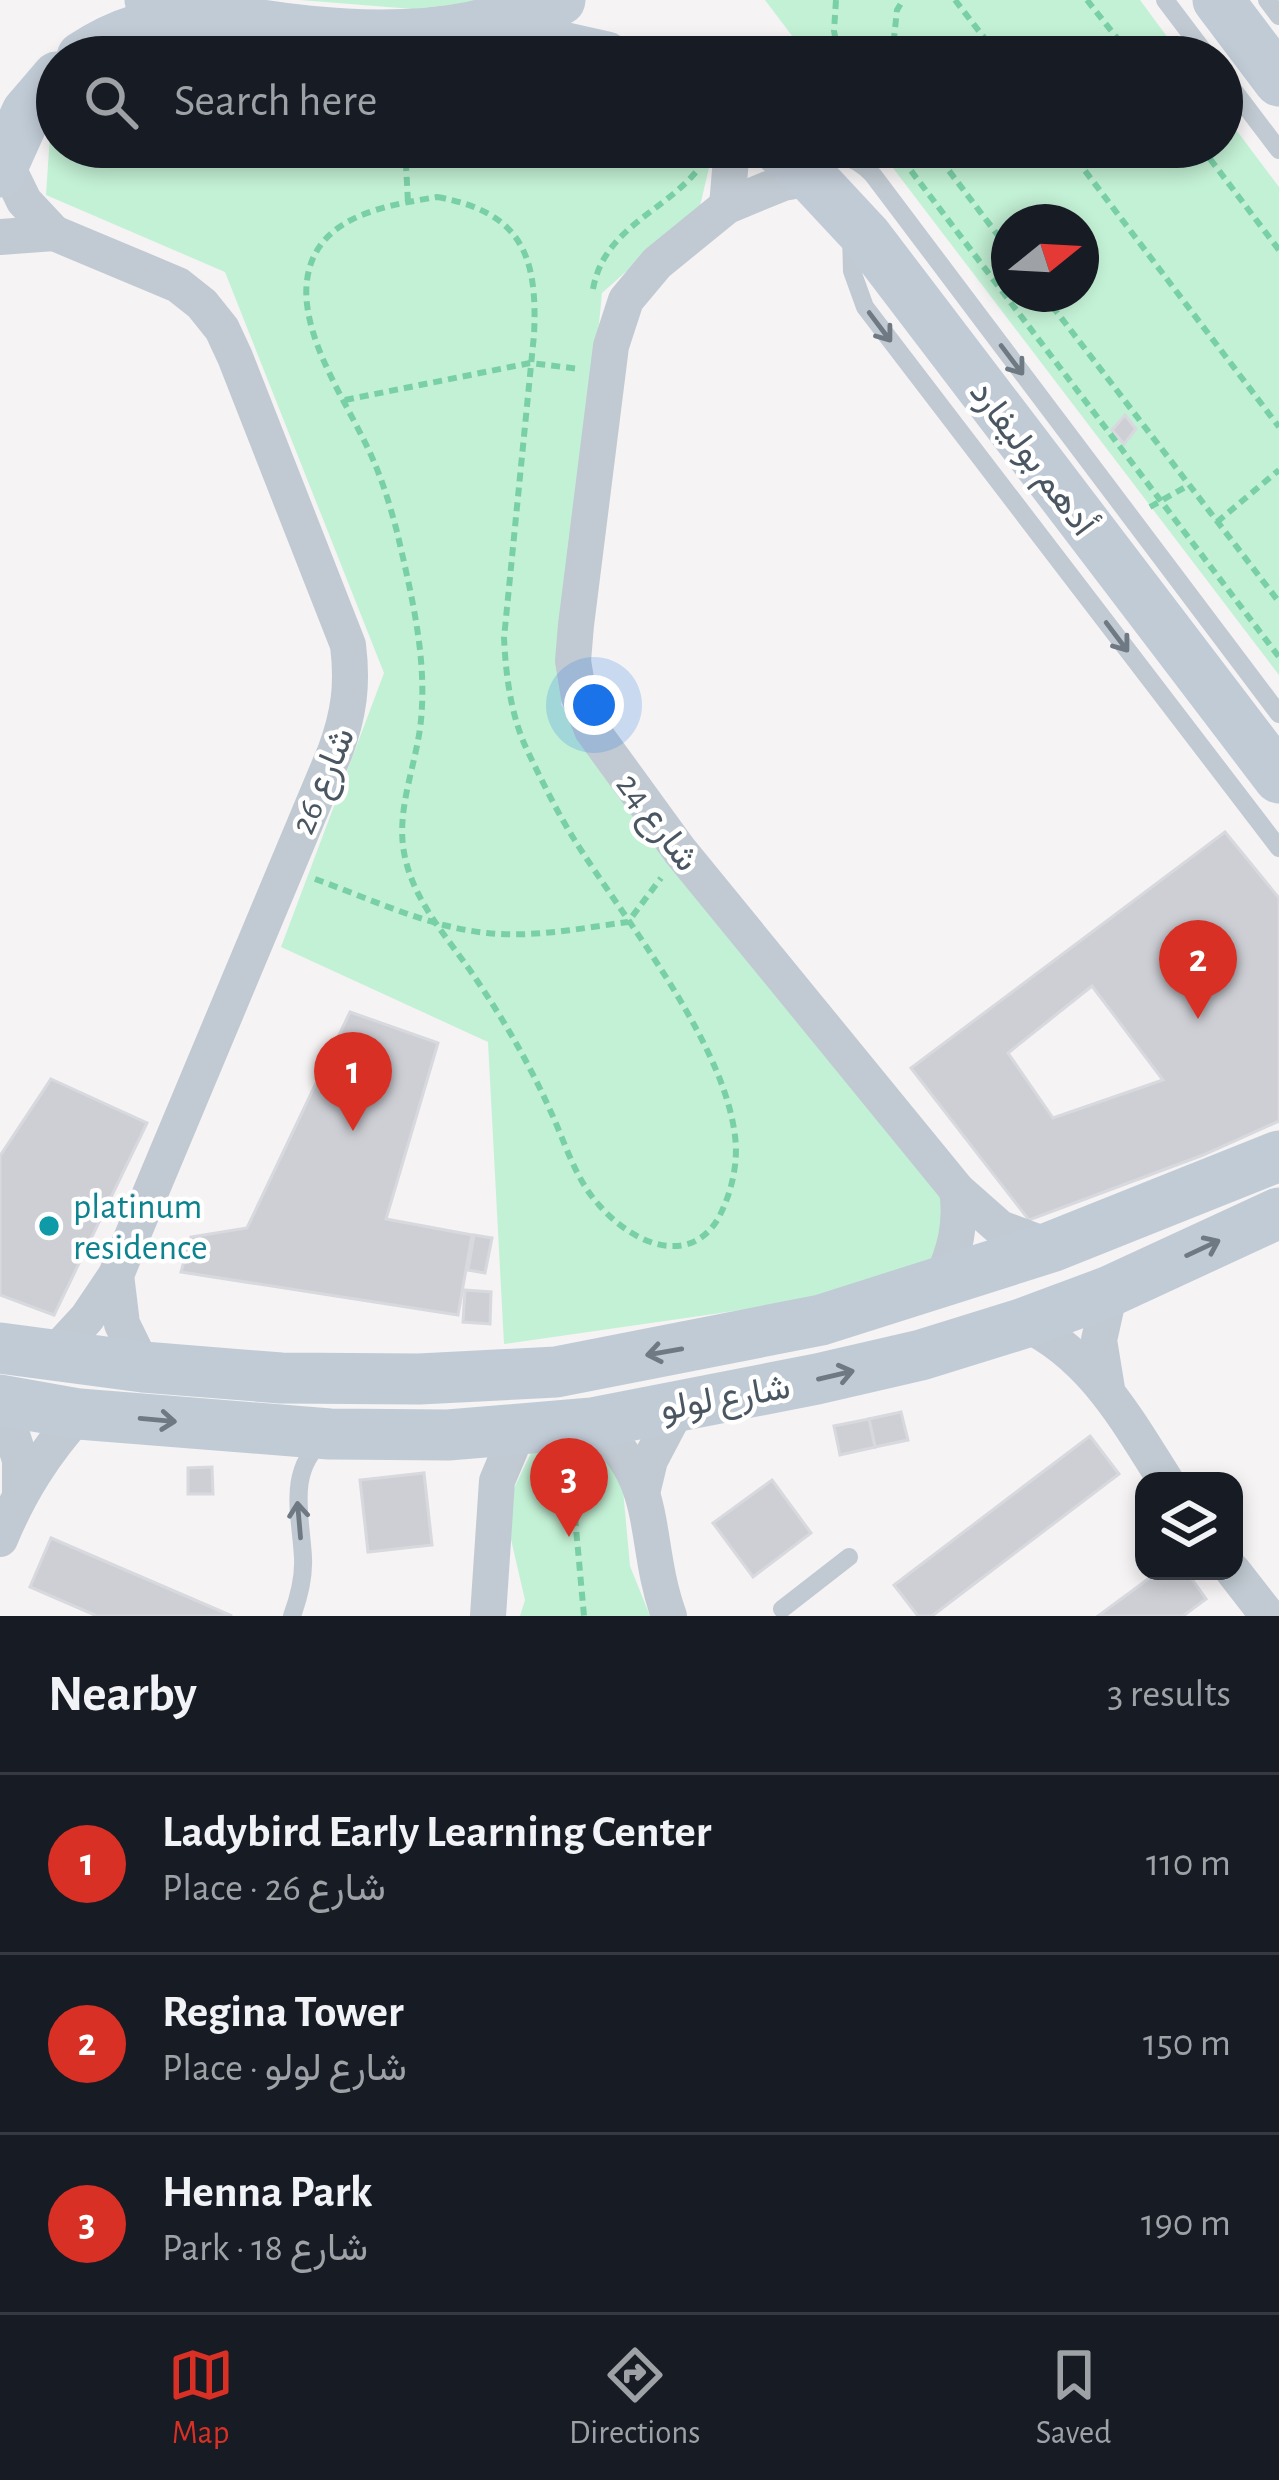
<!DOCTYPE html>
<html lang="en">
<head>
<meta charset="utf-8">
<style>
  body { margin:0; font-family:"Alegreya Sans",Vazirmatn,sans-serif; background:#20242c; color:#f1f3f6 }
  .controls { position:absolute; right:36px; bottom:36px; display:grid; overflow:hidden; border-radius:24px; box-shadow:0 6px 18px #0003 }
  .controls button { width:108px; height:108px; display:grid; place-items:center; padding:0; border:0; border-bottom:3px solid #363941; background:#171b24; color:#f1f3f6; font:60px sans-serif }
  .compass { position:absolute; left:991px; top:204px; width:108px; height:108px; border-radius:50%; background:#171b24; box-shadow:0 6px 18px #0003; rotate:72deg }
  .you { position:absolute; left:594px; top:705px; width:42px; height:42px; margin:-30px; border:9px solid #fff; border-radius:50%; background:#1a73e8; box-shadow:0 0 0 18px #1a73e833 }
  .badge { display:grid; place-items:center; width:78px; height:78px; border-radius:50%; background:#d93025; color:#fff; font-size:39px; font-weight:700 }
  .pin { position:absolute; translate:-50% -99px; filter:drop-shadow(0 3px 6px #0008) }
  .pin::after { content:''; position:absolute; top:63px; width:42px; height:36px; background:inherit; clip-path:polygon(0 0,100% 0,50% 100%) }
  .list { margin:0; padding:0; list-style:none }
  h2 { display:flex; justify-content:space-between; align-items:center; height:156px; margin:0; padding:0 48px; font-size:51px }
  h2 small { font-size:39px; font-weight:400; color:#9ea1a6 }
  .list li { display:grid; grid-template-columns:78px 1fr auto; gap:36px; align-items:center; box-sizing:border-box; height:180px; padding:0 48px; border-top:3px solid #363941 }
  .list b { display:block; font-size:45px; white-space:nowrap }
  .list p { margin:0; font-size:39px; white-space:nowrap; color:#9ea1a6 }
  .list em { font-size:39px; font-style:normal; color:#9ea1a6 }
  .icon { flex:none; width:66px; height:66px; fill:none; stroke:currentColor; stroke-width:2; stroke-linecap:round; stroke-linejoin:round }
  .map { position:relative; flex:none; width:1279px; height:1616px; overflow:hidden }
  .search { position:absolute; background:#171b24; box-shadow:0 6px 18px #0003; left:36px; right:36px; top:36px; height:132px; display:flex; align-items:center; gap:30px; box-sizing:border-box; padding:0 42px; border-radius:66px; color:#9ea1a6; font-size:45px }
  .sheet { height:696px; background:#171b24 }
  nav { display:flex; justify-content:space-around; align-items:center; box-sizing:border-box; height:168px; border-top:3px solid #363941; background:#171b24; font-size:33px; color:#9ea1a6 }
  nav a { display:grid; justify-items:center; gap:6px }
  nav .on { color:#d93025 }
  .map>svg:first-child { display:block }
</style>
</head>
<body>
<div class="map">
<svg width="1279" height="1616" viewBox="0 0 1279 1616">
  <rect width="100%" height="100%" fill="#f5f3f3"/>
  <g fill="#c3f1d5" fill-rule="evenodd">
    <polygon points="300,0 491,0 413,9"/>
    <polygon points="765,0 1140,0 1182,57 808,57"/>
    <path d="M1222,111L1279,187V675L877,147H1222ZM1009,222H1081V294H1009Z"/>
    <polygon points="57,114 57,147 699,147 711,159 700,206 602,293 561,705 957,1190 933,1259 804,1301 504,1344 488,1042 281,947 384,673 225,272 46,195 51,120"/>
    <polygon points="585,1439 621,1468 630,1566 650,1616 520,1616 525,1600 504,1509 532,1451"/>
  </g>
  <g fill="#cdcfd5" stroke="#d7d9de" stroke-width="3" fill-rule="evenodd">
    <polygon points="1125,415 1136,429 1124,444 1112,430"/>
    <path d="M1225,832L1279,898V1121L1203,1155L1029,1220L911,1068ZM1092,986L1163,1080L1053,1118L1008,1053Z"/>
    <polygon points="350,1012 438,1043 386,1219 472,1235 458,1315 181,1272 191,1237 247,1228"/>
    <polygon points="51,1079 147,1123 54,1315 0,1295 0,1156"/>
    <polygon points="474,1235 492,1238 485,1273 468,1270"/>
    <polygon points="465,1290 491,1292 490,1324 463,1322"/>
    <polygon points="901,1412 908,1440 875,1447 869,1419"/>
    <polygon points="869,1419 875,1447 840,1455 834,1426"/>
    <polygon points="1090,1436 1119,1474 932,1616 918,1616 894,1585"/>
    <polygon points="212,1467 213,1494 188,1494 188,1468"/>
    <polygon points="424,1473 432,1545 368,1552 360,1480"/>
    <polygon points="772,1480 811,1533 753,1577 713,1523"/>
    <polygon points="51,1538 232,1616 97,1616 30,1587"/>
    <polygon points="1159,1571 1186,1571 1206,1599 1183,1616 1098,1616"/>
  </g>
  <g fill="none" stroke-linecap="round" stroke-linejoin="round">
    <g stroke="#7ad0a6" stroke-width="6" stroke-dasharray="9 6" stroke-linecap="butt">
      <polyline points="836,0 834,31 839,57"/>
      <polyline points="955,0 999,57"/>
      <polyline points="1087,0 1132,57"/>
      <polyline points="892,57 897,10 903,0"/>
      <polyline points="405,147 408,202"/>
      <polyline points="893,147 1279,657"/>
      <polyline points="931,147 1009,250"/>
      <polyline points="1067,147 1279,427"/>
      <polyline points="1201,147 1279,250"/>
      <path d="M437,197C521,212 538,255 534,335L504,638C506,677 511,717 528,752C542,781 557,812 574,839C625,921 733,1052 736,1149C736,1172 730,1195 720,1215C711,1233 695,1246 674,1246C646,1247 616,1225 599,1205C575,1179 565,1142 550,1110C530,1065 505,1022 478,982C449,938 410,900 403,846C398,803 417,762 421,720C427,658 412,597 398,536C392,512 384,485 374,462C352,408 293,331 309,270C323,214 390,205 437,197Z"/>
      <path d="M593,289C604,229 660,214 696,172"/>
      <polyline points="1043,294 1279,602"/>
      <polyline points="345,400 530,363 580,369"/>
      <polyline points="1150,507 1189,485"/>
      <polyline points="1217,522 1279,470"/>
      <path d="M315,879C371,899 428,927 487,933C533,938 582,928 628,922L661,878"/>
      <polyline points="575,1517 584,1616"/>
    </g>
    <g stroke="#c1cad2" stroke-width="18">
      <polyline points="1165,0 1208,57"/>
      <polyline points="1267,0 1279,16"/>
      <polyline points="1222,75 1279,150"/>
      <path d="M802,154C831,152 852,152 873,175L1279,714"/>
      <polyline points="851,234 852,271 865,307 1279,848"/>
      <polyline points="782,1609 849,1557"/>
      <path d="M292,1616C299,1597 304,1578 303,1558C301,1515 286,1472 324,1439"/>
    </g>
    <g stroke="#c1cad2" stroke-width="36">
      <polyline points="5,162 24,201 54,233"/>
      <polyline points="812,178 783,183 727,206 657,263 626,300 611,346 576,625 573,661 579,697 592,730 680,851 957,1190 1000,1228 1051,1247"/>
      <polyline points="727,206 732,147"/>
      <path d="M0,237L54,233L178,285L202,304L222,329L235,357L348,645C353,685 349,714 335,752L116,1275L87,1318L51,1357"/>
      <polyline points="116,1275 122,1324 143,1367"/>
      <path d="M940,1283C955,1252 962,1224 957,1190"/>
      <path d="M1024,1323C1093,1356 1127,1420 1166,1481"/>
      <polyline points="1107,1389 1099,1340 1110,1291"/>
      <polyline points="1,1400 20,1460 20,1492"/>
      <path d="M592,1423C663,1479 641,1538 669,1616"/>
      <polyline points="643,1489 650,1460 680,1403"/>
      <path d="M0,1539C20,1491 44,1453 79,1414"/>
      <polyline points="1233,1571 1268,1616"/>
      <polyline points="488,1616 497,1481 518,1431"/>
    </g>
    <g stroke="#c1cbd6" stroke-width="51">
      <path d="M150,0C245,28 372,46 471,27C501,21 531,9 560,0"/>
      <polyline points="1218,0 1279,81"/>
      <polyline points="477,28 606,57"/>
      <path d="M82,57C119,32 155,22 199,20"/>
      <polyline points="776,147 812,178 867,237 1279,778"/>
      <polyline points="0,172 27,112 57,77"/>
      <polyline points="0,1348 143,1367 281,1378 419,1379 556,1372 821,1320 1051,1247 1279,1156"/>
      <polyline points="0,1400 79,1414 330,1434 448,1435 592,1423 817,1379 921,1355 1024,1323 1110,1291 1279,1213"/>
    </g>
  </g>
  <defs><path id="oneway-shaft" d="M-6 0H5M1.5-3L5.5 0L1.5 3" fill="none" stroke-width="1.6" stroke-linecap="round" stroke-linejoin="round" transform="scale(3)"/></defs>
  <g stroke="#6e7983">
    <use href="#oneway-shaft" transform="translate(880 327) rotate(53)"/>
    <use href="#oneway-shaft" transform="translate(1012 360) rotate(53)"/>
    <use href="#oneway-shaft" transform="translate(1117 637) rotate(53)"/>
    <use href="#oneway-shaft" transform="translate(299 1520) rotate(-95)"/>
  </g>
  <g stroke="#6e7984">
    <use href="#oneway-shaft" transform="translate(1203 1248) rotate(-25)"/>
    <use href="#oneway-shaft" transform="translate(664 1352) rotate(170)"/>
    <use href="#oneway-shaft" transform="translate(836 1375) rotate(-13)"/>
    <use href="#oneway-shaft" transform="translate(158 1420) rotate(5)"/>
  </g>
  <circle fill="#0f9aa8" stroke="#fff" stroke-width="4.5" cx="49" cy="1226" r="12"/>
  <g text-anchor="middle" stroke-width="9" stroke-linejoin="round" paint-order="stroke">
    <g font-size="36" fill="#4a5661" stroke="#fff">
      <text transform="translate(1034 457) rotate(53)" y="13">أدهم بوليفارد</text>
      <text transform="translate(321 780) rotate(-67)" y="13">شارع 26</text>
      <text transform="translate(659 821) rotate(53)" y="13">شارع 24</text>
      <text transform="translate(725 1396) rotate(-10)" y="13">شارع لولو</text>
    </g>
    <g font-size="36" fill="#0d838f" stroke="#fff" text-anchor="start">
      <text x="73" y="1218">platinum<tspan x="73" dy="41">residence</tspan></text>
    </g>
  </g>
</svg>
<div class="controls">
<button><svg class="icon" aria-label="layers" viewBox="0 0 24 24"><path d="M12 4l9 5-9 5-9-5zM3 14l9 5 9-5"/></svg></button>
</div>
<svg class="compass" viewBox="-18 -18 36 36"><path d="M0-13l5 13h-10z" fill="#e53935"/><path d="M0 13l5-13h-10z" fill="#9ea1a6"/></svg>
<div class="you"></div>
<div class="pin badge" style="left:353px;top:1131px">1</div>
<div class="pin badge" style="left:1198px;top:1019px">2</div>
<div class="pin badge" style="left:569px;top:1537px">3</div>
<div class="search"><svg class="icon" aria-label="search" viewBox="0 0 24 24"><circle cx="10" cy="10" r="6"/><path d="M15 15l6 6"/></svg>Search here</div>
</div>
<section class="sheet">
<h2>Nearby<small>3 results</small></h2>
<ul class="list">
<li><span class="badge">1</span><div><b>Ladybird Early Learning Center</b><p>Place · شارع 26</p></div><em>110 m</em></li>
<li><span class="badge">2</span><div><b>Regina Tower</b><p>Place · شارع لولو</p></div><em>150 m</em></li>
<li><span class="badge">3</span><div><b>Henna Park</b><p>Park · شارع 18</p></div><em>190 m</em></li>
</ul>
</section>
<nav>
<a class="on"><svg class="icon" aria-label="map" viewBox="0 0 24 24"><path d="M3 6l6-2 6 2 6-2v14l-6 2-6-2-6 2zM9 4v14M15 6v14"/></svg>Map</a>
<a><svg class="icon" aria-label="directions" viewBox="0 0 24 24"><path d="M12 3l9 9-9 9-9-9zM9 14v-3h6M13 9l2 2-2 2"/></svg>Directions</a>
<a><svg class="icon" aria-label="saved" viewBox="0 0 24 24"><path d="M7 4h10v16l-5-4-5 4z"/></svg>Saved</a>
</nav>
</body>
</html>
